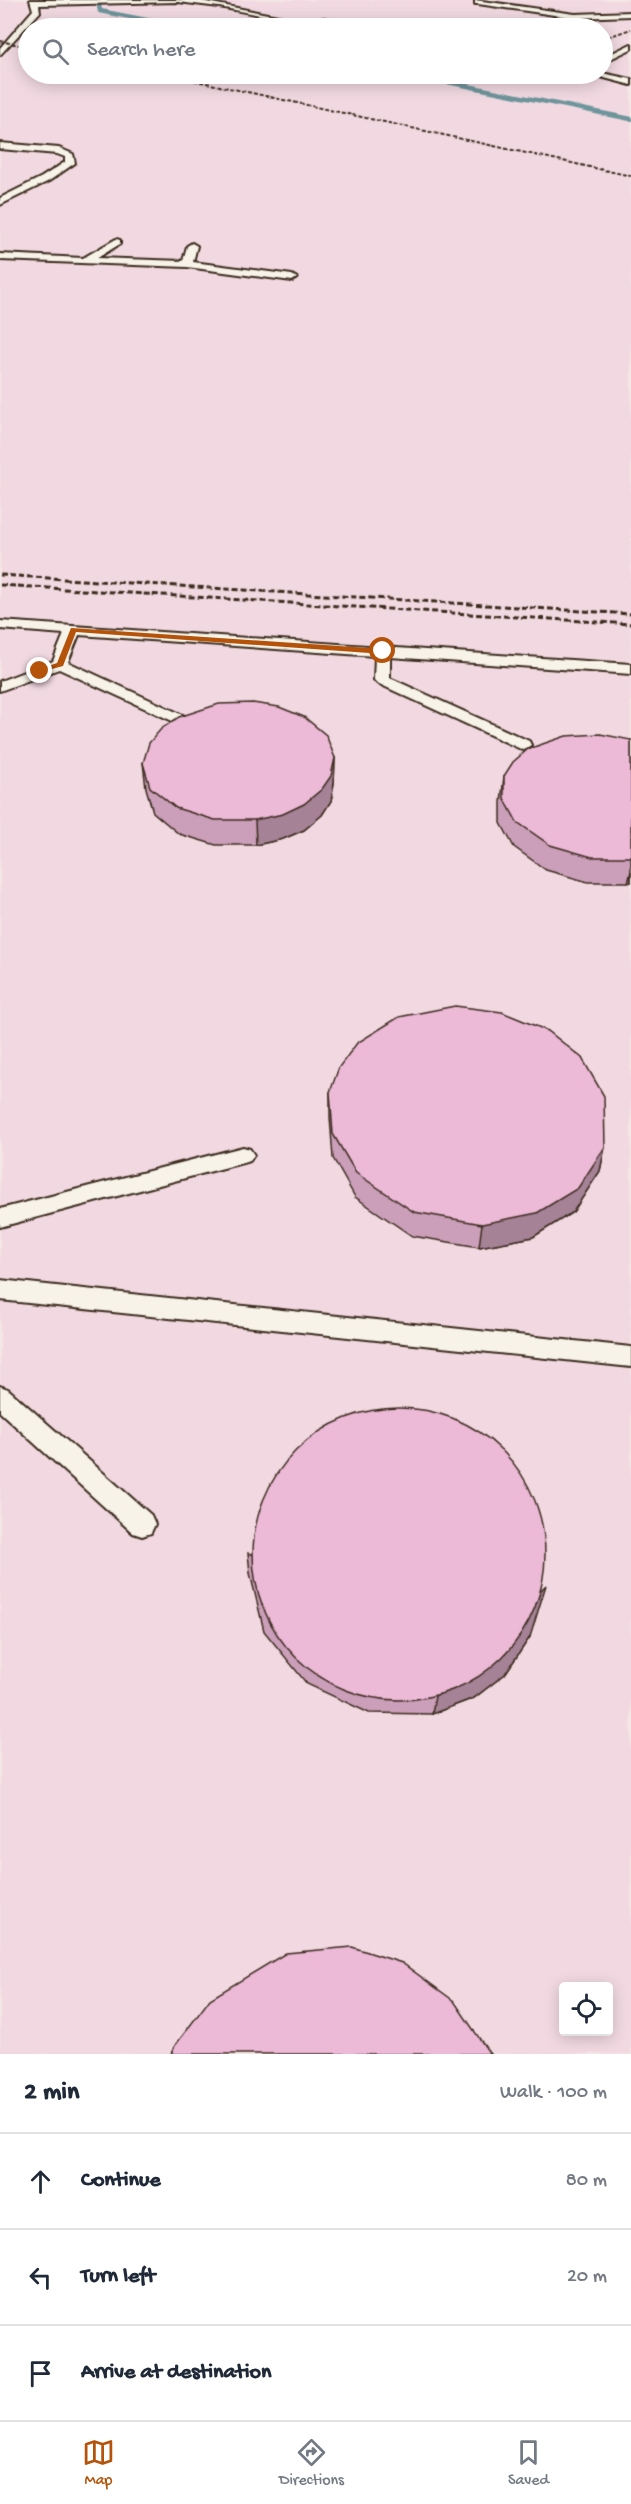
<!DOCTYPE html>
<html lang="en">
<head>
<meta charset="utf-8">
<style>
  body { margin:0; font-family:"Gochi Hand",sans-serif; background:#f2f2f3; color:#1f2937 }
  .controls { position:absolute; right:18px; bottom:18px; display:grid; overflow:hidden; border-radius:6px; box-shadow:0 3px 15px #0003 }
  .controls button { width:54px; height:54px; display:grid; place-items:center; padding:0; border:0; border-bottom:2px solid #e0e1e3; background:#fff; color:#1f2937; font:30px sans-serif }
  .stop { position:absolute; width:18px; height:18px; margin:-14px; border:4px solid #b45309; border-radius:50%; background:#fff }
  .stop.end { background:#b45309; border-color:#fff; box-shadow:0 2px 6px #0008 }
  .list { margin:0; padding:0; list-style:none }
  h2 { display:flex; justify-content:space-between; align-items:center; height:78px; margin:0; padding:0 24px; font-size:26px }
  h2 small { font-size:20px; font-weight:400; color:#747a83 }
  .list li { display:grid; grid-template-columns:39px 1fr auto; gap:18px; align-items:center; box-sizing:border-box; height:96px; padding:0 24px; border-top:2px solid #e0e1e3 }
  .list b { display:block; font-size:22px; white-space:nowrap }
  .list em { font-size:20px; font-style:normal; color:#747a83 }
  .icon { flex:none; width:33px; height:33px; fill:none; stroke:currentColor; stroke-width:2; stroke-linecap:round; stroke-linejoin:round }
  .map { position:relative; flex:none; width:631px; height:2054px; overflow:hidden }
  .search { position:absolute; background:#fff; box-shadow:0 3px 15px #0003; left:18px; right:18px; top:18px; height:66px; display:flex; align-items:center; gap:15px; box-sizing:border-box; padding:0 21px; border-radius:33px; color:#747a83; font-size:22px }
  .sheet { height:366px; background:#fff }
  nav { display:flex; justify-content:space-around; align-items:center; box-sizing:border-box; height:84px; border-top:2px solid #e0e1e3; background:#fff; font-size:16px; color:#747a83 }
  nav a { display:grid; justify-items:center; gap:3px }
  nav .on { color:#b45309 }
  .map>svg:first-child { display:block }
</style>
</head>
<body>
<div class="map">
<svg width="631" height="2054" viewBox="0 0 631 2054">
  <rect width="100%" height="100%" fill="#f5e7e5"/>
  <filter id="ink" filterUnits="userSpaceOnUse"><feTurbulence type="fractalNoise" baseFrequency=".0167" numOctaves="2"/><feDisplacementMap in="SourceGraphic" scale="12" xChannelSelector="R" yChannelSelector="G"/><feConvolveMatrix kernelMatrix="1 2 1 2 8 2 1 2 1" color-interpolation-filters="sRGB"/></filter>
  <g filter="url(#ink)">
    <path fill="#f2d9e1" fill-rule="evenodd" d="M0,0H631V2054H0ZM28,28H602V74H28ZM564,1986H608V2032H564Z"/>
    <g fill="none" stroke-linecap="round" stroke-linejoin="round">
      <g stroke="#6e959b" stroke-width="4.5">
        <polyline points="98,0 100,11 187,28"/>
        <polyline points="408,74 631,119"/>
      </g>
      <g stroke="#3b2a1e" stroke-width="4">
        <g id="lane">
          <polygon points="30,0 196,0 340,28 327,28 219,7 178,2 39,5 40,12 0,55 0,48 33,10"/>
          <polygon points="475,0 575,14 631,12 631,16 575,18 478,4 475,4"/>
          <polygon points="323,18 371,26 375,28 360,28 320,22 319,20"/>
          <polygon points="631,44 631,49 602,63 602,58"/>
          <polygon points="602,73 631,79 631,85 589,74"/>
          <polygon points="0,143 59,148 73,154 75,163 49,181 0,205 0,198 42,177 65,162 65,157 57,154 0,149"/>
          <polygon points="116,239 120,240 120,244 97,258 183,261 187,246 192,243 197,246 193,262 292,275 297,278 292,281 187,267 0,260 0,254 83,258"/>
          <polygon points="0,621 631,664 631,674 390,657 390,678 529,741 531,745 523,750 377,683 374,680 375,656 79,635 68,662 185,716 187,719 179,724 59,669 0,691 0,681 53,661 64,634 0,629"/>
          <polygon points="243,1147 250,1149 254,1155 250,1161 0,1227 0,1209"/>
          <polygon points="0,1280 631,1347 631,1367 0,1300"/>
          <polygon points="0,1386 8,1389 151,1515 155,1524 151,1533 142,1536 133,1533 0,1412"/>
        </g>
      </g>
      <use href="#lane" fill="#f7f3e8" fill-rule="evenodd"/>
      <g stroke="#3b2a1e" stroke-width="2" stroke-dasharray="4 2" stroke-linecap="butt">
        <polyline points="602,39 631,29"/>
        <polyline points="0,41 28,47"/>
        <polyline points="147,74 174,78"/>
        <polyline points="165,74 631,176"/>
        <polyline points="197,74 291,79 416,74"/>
      </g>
      <g stroke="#3b2a1e" stroke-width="3" stroke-dasharray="6 3" stroke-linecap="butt">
        <polyline points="0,575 631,614"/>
        <polyline points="0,585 631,624"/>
      </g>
    </g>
    <g fill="#cb9fb9" stroke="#3b2a1e" stroke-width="1.5">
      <polygon points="631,740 631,882 588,882 546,870 514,847 501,823 501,802 504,776"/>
      <polygon points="335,758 334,783 331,801 322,815 304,830 283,839 256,845 216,845 179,834 153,812 146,788 143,763"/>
      <polygon points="330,1092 605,1147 600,1171 573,1212 533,1237 479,1247 412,1236 355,1197 333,1158 330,1117"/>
      <polygon points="248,1553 530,1637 505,1674 474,1698 432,1714 369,1713 307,1684 264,1631 250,1573"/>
    </g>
    <g fill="#a58296" stroke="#3b2a1e" stroke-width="1.5">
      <polygon points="335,758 334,783 331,801 322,815 304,830 283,839 256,845 255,820"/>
      <polygon points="631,871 631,882 628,883"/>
      <polygon points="605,1147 600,1171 573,1212 533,1237 479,1247 482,1224"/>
      <polygon points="546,1585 530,1637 505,1674 474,1698 432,1714 435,1696"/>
    </g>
    <g fill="#ecb9d7" stroke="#3b2a1e" stroke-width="1.5">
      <polygon points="253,703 279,707 304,717 326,735 335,758 331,776 322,789 304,804 283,814 255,820 215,820 176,808 150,787 143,763 149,743 161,729 179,717 219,704"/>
      <polygon points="600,734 631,740 631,857 592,857 550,845 517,822 504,798 504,776 513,762 528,749 566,736"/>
      <polygon points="455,1006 502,1012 548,1031 582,1058 604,1096 605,1147 578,1188 537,1213 482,1224 414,1212 356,1173 333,1134 330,1092 339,1067 357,1043 399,1017"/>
      <circle cx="399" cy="1554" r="146"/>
      <polygon points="352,1947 402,1963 454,2001 490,2054 171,2054 174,2047 210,1999 286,1953"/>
    </g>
  </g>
  <polygon fill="#b45309" points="71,628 383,649 387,651 383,654 76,632 63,666 37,673 37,670 57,663"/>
</svg>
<div class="controls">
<button><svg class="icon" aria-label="locate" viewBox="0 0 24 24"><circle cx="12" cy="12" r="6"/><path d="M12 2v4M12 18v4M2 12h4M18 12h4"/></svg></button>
</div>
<div class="stop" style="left:383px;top:651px"></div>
<div class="stop end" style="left:40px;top:671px"></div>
<div class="search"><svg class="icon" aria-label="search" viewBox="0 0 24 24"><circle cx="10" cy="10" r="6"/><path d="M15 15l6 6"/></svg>Search here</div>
</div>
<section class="sheet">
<h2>2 min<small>Walk · 100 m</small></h2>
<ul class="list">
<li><svg class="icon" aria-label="ahead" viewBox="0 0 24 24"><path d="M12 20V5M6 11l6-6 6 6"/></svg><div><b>Continue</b></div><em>80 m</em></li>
<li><svg class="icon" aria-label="left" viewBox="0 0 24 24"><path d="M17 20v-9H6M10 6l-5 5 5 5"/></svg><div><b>Turn left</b></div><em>20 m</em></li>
<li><svg class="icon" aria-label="arrive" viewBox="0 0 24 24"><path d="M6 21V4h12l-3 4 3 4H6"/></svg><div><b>Arrive at destination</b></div></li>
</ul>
</section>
<nav>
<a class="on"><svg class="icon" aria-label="map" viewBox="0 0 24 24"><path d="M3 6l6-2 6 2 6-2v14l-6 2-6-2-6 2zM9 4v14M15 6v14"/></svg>Map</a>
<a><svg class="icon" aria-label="directions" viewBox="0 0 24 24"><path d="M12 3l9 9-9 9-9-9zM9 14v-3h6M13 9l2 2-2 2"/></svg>Directions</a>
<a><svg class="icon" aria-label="saved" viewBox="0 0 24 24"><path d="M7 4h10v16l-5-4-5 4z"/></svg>Saved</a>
</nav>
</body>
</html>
